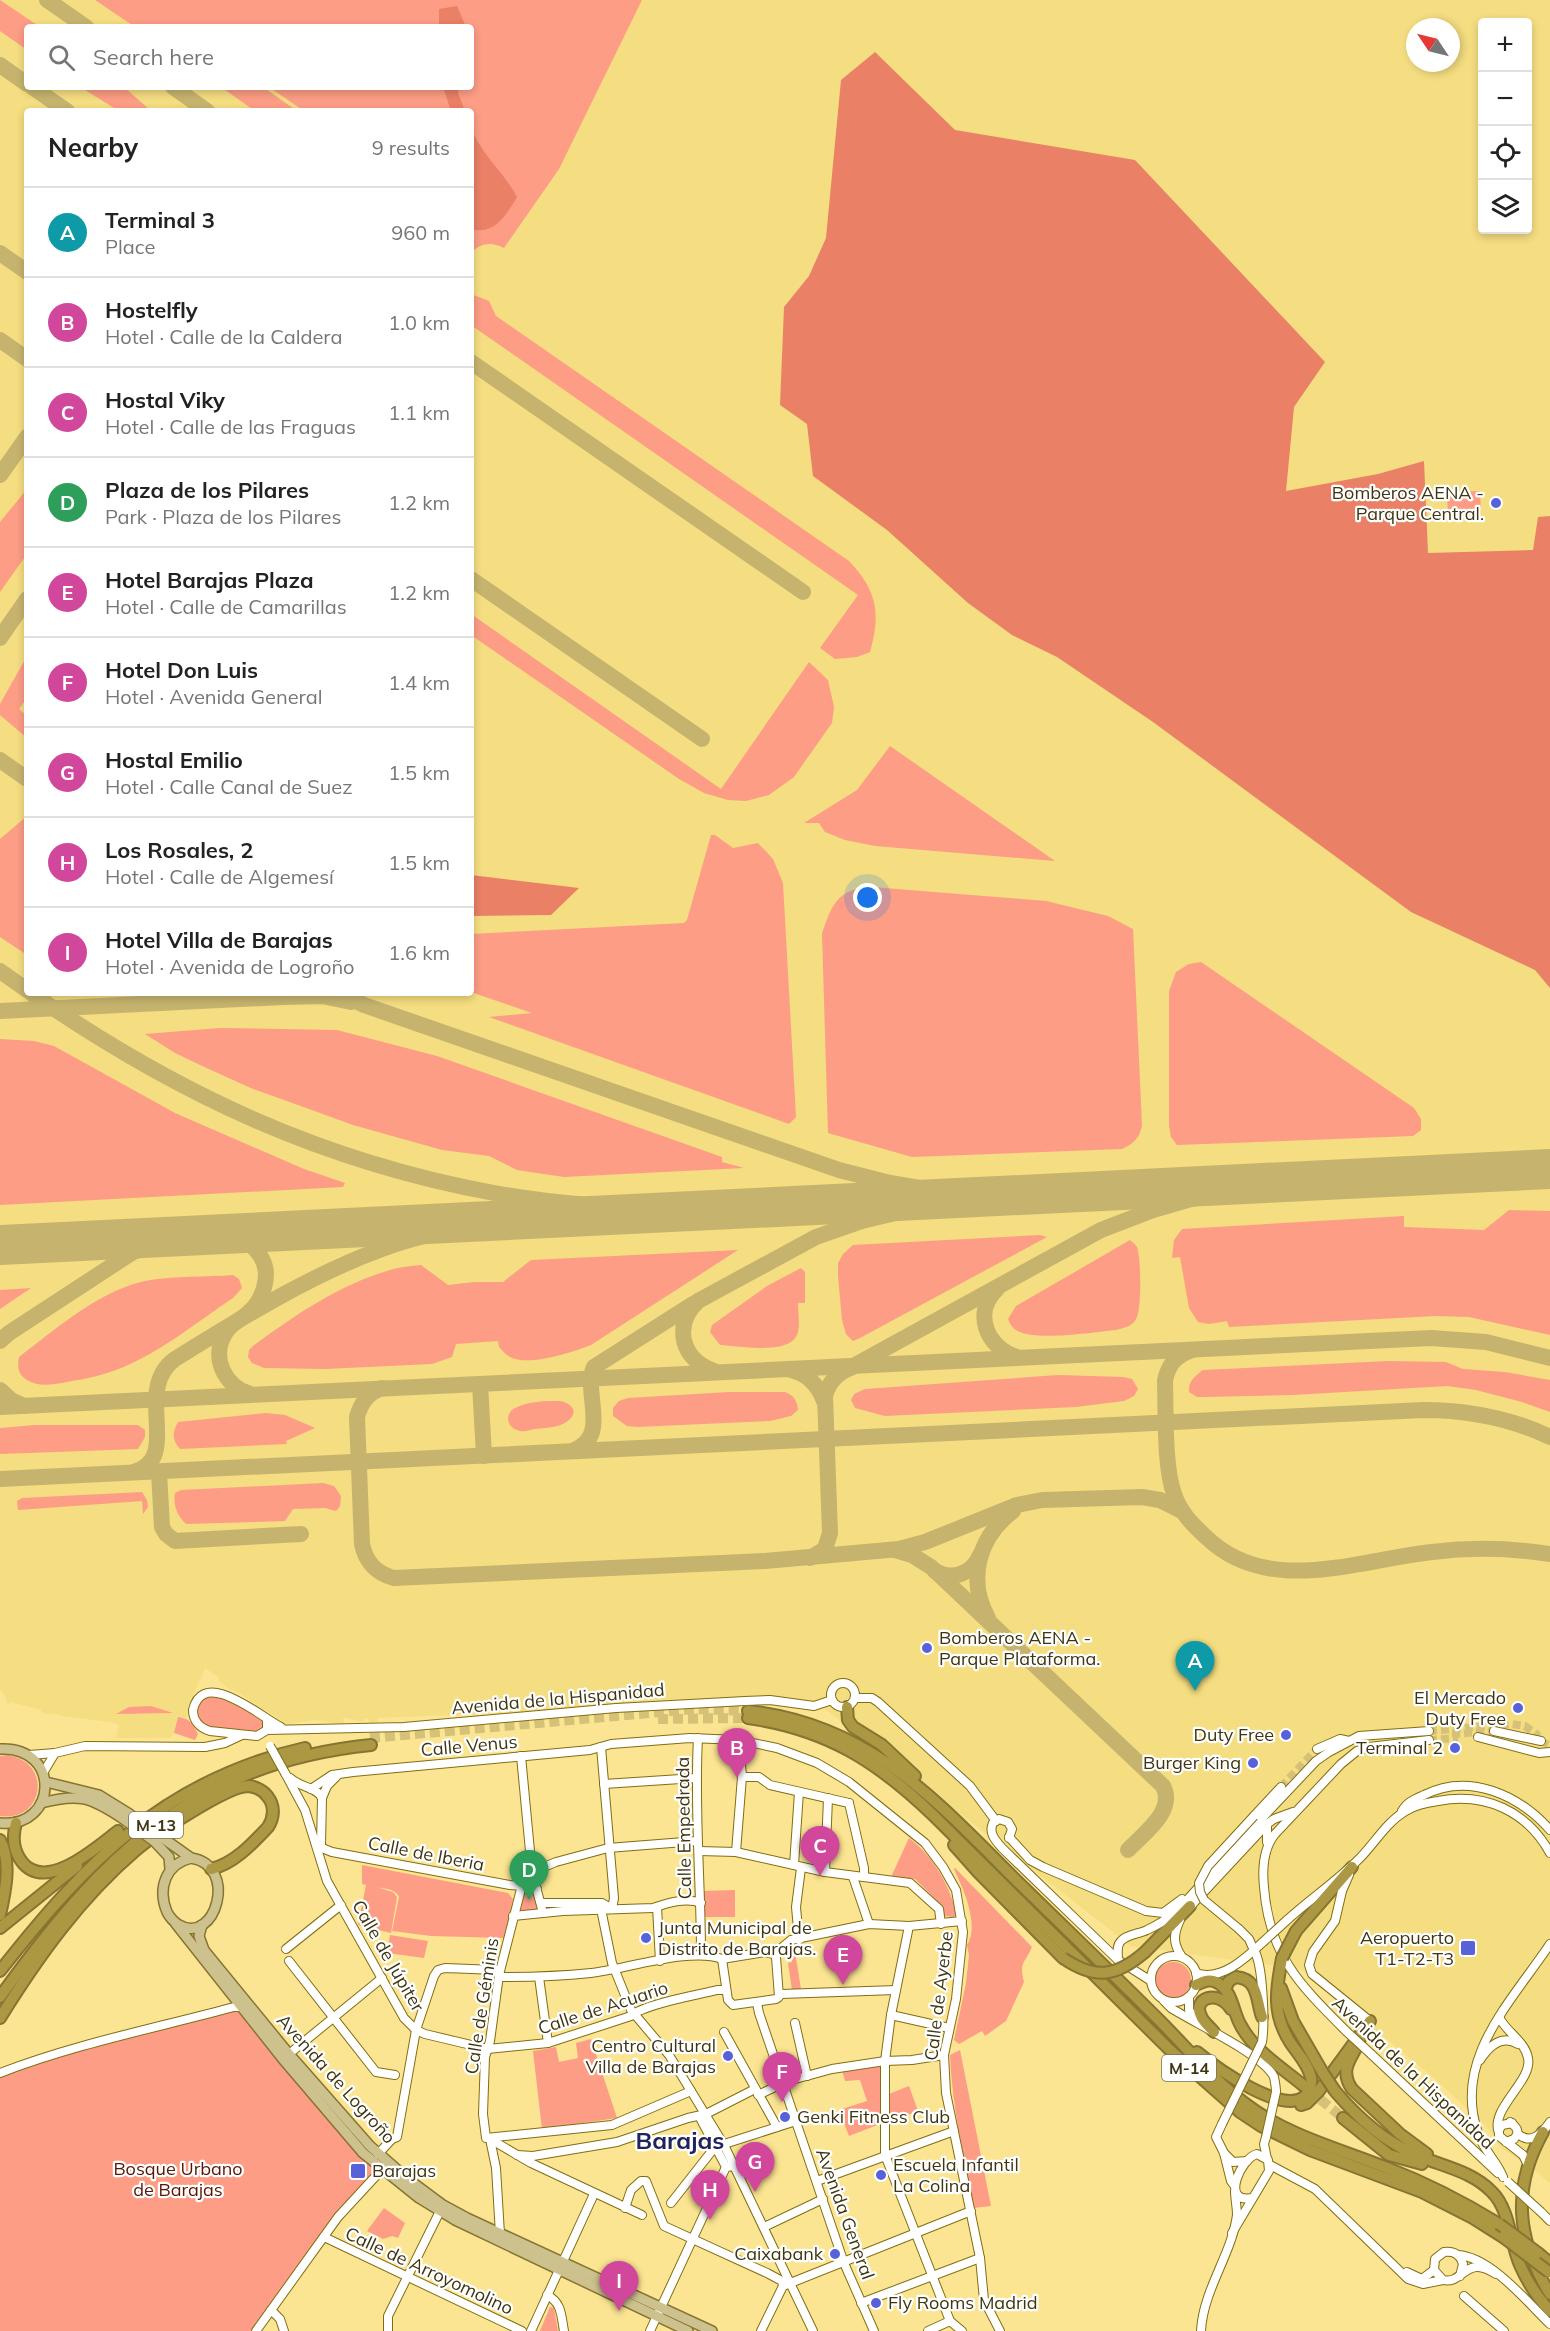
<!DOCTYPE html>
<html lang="en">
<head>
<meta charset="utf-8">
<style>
  body { margin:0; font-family:Mulish,sans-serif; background:#f2f2f2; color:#222 }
  .controls { position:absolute; right:18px; top:18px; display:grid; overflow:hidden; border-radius:6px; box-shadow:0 3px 9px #0003 }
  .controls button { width:54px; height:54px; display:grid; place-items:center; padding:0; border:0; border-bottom:2px solid #e0e0e0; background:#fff; color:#222; font:30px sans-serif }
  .compass { position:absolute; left:1406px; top:18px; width:54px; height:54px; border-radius:50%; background:#fff; box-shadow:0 3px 9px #0003; rotate:305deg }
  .you { position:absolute; left:868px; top:898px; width:21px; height:21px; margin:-15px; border:4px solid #fff; border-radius:50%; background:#1a73e8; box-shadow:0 0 0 9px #1a73e833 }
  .badge { display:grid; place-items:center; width:39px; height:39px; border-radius:50%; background:#5762d9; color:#fff; font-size:20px; font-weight:700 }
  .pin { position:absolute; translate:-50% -50px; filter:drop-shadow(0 2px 3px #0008) }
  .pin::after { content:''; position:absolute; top:32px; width:21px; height:18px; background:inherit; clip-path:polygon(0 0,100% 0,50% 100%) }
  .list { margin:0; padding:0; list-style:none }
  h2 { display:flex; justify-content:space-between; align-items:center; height:78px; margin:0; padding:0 24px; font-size:26px }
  h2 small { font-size:20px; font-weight:400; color:#767676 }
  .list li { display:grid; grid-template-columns:39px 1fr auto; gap:18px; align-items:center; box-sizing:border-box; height:90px; padding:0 24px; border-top:2px solid #e0e0e0 }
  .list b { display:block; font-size:22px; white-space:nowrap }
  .list p { margin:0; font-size:20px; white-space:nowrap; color:#767676 }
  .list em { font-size:20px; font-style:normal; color:#767676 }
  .icon { flex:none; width:33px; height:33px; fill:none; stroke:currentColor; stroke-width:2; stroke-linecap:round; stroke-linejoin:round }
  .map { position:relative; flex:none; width:1550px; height:2331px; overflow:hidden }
  .search { position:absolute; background:#fff; box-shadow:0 3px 9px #0003; left:24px; top:24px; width:450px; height:66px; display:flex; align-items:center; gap:15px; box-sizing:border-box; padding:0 21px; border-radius:6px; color:#767676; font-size:22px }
  .panel { position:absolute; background:#fff; box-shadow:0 3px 9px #0003; left:24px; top:108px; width:450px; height:888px; border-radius:6px }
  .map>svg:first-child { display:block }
</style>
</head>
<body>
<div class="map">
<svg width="1550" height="2331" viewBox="0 0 1550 2331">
  <rect width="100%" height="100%" fill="#fbe592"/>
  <path fill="#f5dd81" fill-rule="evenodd" d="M0,0H1550V2183L1521,2159L1519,2160L1501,2148L1487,2127L1434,2078L1300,1969L1131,1946L815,1701L378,1718V1722L370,1723L369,1719H364L362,1722L346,1718H343L344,1724L316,1720L286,1724L236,1691L230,1690L219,1681V1678L205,1668L191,1701L187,1718L178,1717L174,1733L170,1738H116L119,1725L110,1722L62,1716L53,1713L52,1715L41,1712V1710L11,1702L10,1704L7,1703V1700L0,1689ZM1482,22H1528V230H1482ZM27,27H471V87H27ZM1415,27H1451V63H1415ZM27,111H471V993H27Z"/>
  <g fill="#fd9d85">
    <polygon points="0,0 40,27 27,27 27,50 0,31"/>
    <path d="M95,0H642L559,169L504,248C492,242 481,242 471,253V111H304L269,87H471V27H135Z"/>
    <polygon points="80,87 124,87 151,111 119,111"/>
    <polygon points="221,87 263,87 297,111 255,111"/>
    <path d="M471,294L489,301L496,316L849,561C877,590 881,614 870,652L857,657L835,659L820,648L858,595L471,325Z"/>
    <polygon points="27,489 27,554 0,592 0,522"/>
    <polygon points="1480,491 1481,515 1448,516 1447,492"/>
    <polygon points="471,614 721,789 809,662 828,680 834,707 832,723 794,777 769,795 746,801 728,800 704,793 679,779 471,635"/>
    <polygon points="27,656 27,698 19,709 27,716 27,738 0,715 0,704"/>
    <polygon points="890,746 1055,861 875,846 845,840 825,832 819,823 804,823 857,790"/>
    <polygon points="27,816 27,955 0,937 0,839"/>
    <polygon points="711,835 715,835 733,848 758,843 773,859 783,883 796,1117 789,1124 489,1017 532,1013 471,992 471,934 684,923 687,920"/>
    <path d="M872,887L1046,901L1108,916L1133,929L1142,1125C1140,1138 1133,1144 1122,1149L912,1157L828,1133L822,934C831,905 838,888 872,887Z"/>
    <polygon points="1201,962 1414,1108 1421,1119 1421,1130 1413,1136 1177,1145 1171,1137 1169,1126 1169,991 1176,972 1189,964"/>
    <polygon points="220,1028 337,1030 437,1056 722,1157 722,1162 744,1168 564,1177 517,1170 489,1156 442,1150 353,1125 298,1105 253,1089 200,1065 175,1053 145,1034"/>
    <polygon points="0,1039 34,1041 54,1046 175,1113 304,1169 345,1183 343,1187 0,1205"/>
    <polygon points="1509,1210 1550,1211 1550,1335 1469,1317 1436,1316 1229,1327 1227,1321 1209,1324 1198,1322 1189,1308 1180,1257 1172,1258 1174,1240 1182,1229 1404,1216 1404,1227 1484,1230"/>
    <polygon points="1040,1235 1047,1237 860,1338 853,1341 846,1334 842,1320 838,1276 838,1263 843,1254 853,1245"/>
    <path d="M1130,1240C1133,1243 1135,1244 1137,1247C1141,1258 1142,1309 1136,1319C1132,1327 1123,1328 1116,1330C1094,1332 1033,1342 1016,1330C1012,1328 1010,1323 1008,1319L1016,1306Z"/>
    <path d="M738,1250L591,1345C573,1352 528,1367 510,1357C506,1355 502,1350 499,1347L498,1341L456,1344L452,1357L432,1364L325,1369L264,1368L252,1363L248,1357L249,1350L253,1346C295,1315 339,1285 390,1270C400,1267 411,1266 421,1265L448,1285L474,1282H503L531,1260Z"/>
    <path d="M801,1268L805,1272V1303H798C798,1312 800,1323 798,1332C793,1356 739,1346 720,1345L710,1332L712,1325L767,1286Z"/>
    <path d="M233,1275L239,1279L242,1288L233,1298C197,1322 157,1355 116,1370C100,1376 84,1379 67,1382C54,1384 40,1388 27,1380C18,1374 17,1368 19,1357C56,1329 102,1288 150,1280C177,1276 206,1277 233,1275Z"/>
    <polygon points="31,1288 0,1309 0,1290"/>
    <path d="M1388,1361L1446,1362L1463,1369L1505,1372L1550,1380V1412L1522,1402L1476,1390L1447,1386L1293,1395L1205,1397H1197L1189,1392C1188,1381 1195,1376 1203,1370Z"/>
    <polygon points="1058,1375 1123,1377 1132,1379 1138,1389 1134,1396 1124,1401 1076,1407 885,1416 855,1408 851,1400 854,1394 865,1389"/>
    <path d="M729,1392H785C794,1396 797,1400 798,1410L791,1416L770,1421L637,1427L627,1426L613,1416V1408L619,1401L628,1398Z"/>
    <path d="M561,1401C582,1407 574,1421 557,1426C550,1428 541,1428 534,1429C530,1430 524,1432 520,1431C508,1429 503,1415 515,1408C528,1401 546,1401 561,1401Z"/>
    <path d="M266,1413L285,1415L315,1428L286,1441L287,1444L180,1449C172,1440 172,1433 178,1422Z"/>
    <polygon points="35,1425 138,1425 145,1430 145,1437 138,1449 0,1454 0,1428"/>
    <path d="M323,1483L334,1486L341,1496L340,1506L336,1511L325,1508L293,1509L285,1521L186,1524C177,1515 173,1506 175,1493L181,1490Z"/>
    <polygon points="142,1492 147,1500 148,1507 143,1514 142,1501 18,1510 17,1501 22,1498"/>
    <path d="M208,1696H219L260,1717L263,1721V1728L256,1732L207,1727C193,1719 194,1703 208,1696Z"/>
    <polygon points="151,1706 173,1713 116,1714 129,1707"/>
    <path d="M178,1717C191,1719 193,1724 198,1734L195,1740L174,1733Z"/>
    <path d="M8,1755C54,1763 43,1823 0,1816V1756Z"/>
    <path d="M909,1838C935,1858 948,1883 957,1914L954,1917L944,1916V1908L915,1879L891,1877Z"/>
    <path d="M362,1865L508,1893L513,1899L504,1938L431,1936L392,1931L399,1897C395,1888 385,1889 376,1887L393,1892L397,1897L391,1933L358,1925L366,1885L362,1884Z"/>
    <path d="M955,1868L1032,1947C1024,1965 1019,1962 1024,1982L1006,2021L985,2036L982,2031L959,2044L954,2040L966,1983L969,1955L967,1945C980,1925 963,1888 954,1869Z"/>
    <polygon points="527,1889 534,1890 538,1910 522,1911 521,1909 525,1890"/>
    <polygon points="735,1890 735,1917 704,1917 703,1891"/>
    <polygon points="390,1935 428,1941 424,1958 387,1953"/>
    <polygon points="795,1952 801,1989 792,1990 788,1963 792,1962 790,1953"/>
    <circle cx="1173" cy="1980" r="18"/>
    <polygon points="241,2007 376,2164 374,2179 338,2217 256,2331 0,2331 0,2077 54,2057"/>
    <polygon points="591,2039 617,2118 542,2129 533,2051 556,2047 559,2062 578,2058 576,2043"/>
    <path d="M960,2050L991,2206L974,2208C964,2158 952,2107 950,2055Z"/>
    <polygon points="881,2063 880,2124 849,2136 839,2110 867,2101 860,2080 845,2081 842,2070"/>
    <polygon points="909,2086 918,2111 889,2122 889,2094"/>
    <polygon points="384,2208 405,2223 398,2238 392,2236 383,2239 367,2231"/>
    <polygon points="550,2307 554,2308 558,2331 540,2331"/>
  </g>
  <g fill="#ea8066">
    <polygon points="457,6 466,27 439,27 439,9"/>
    <polygon points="875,52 955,130 1135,160 1325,362 1294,407 1286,491 1378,474 1424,461 1428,553 1533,550 1538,517 1550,516 1550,988 1535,970 1411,912 1153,722 1057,657 1012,635 968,603 887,530 813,476 807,424 780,405 784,307 809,276 826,238 841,80"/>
    <polygon points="443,87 459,87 458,93 465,111 451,111"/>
    <path d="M471,127C481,155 504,172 517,197C507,214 494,236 471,229Z"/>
    <polygon points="471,875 579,888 551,915 471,916"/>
  </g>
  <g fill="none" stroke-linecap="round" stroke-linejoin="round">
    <g stroke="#c6b46e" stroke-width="16">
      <polyline points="47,0 86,27"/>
      <polyline points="0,65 27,84"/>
      <polyline points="32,87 67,111"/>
      <polyline points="173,87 207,111"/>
      <polyline points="0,253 27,272"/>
      <polyline points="0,340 27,359"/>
      <polyline points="471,362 803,592"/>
      <polyline points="0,475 27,437"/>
      <polyline points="471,579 702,739"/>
      <polyline points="0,638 27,599"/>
      <polyline points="0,760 27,779"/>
      <polyline points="0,971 27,990"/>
      <path d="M31,993C176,1093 320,1161 494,1193C563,1206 633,1208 702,1211"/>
      <polyline points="340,993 364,1005 839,1170 890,1183 943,1192 1007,1196"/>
      <polyline points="0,1011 283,997 322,996 351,1002"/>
      <path d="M222,1234C238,1237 252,1242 261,1257C272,1275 263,1301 247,1314C240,1320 231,1324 226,1332C210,1356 224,1386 250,1394"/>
      <polyline points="0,1247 21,1244"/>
      <path d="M997,1289C972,1313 987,1348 1017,1357"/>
      <polyline points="0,1341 9,1333 133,1252 166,1241 200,1236"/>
      <path d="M1192,1350C1176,1355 1168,1365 1165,1381C1166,1412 1164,1466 1174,1494C1180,1512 1192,1524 1206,1537C1268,1597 1357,1560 1432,1552C1471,1547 1511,1548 1550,1554"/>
      <polyline points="857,1364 1101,1230 1153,1210 1208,1194 1271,1183"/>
      <path d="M791,1370C808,1374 818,1385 824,1401"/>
      <path d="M714,1371C682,1360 672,1326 698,1301L816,1237L862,1221L953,1199"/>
      <polyline points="480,1384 484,1456"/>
      <path d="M382,1388C368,1393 361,1402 357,1417L362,1544C366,1563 376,1573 394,1578L765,1561L899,1549L925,1542L1017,1505L1042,1500L1142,1497L1160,1500L1182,1511"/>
      <polyline points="0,1390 11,1400 24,1406"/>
      <polyline points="0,1407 1431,1338 1486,1342 1550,1358"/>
      <path d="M572,1451C612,1437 582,1393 594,1367L693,1304"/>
      <path d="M134,1472C183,1458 132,1390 175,1359C240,1319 310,1275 382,1249C422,1234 464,1227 507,1220"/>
      <polyline points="159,1472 162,1527 166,1534 175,1541 301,1534"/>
      <path d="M0,1479L1423,1410C1467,1410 1510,1418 1550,1437"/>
      <path d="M895,1550L912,1555L931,1567L1163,1786C1176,1811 1144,1833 1128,1850"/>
      <path d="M810,1558L825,1549L830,1533L825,1396C829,1381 838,1372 853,1367"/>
      <path d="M935,1571C952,1581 972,1574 980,1555"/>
      <path d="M988,1618C967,1580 978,1537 1013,1511"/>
    </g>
    <polyline stroke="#c6b46e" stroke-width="40" points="0,1245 1550,1169"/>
    <g stroke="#d5c278" stroke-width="8" stroke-dasharray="8 4" stroke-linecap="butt">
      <polyline points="1429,1731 1511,1724 1525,1726 1539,1736"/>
      <polyline points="1452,1734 1494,1731"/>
      <polyline points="1429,1740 1458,1738"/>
      <polyline points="1541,1741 1550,1746"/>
      <polyline points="1281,1787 1317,1749"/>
    </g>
    <g stroke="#d5c278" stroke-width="10" stroke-dasharray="10 5" stroke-linecap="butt">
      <polyline points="658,1719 744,1718"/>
      <polyline points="370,1738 694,1709 748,1711"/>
      <polyline points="1309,2090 1343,2118"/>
    </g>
    <g stroke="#826e12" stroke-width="10">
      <g id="minor">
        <circle cx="843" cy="1695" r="12"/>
        <polyline points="856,1698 872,1698 878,1702 970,1786 996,1821"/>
        <path d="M267,1720V1730L257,1736L210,1731C200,1728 193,1721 193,1710C203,1666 262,1718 281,1727"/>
        <polyline points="267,1730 404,1727 616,1708 745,1701 770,1700 814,1706 832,1700"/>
        <polyline points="1494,1731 1541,1741"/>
        <polyline points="1478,1737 1539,1753 1550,1752"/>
        <path d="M698,1738C694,1810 701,1882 701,1954"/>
        <polyline points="601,1747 614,1898 612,1909"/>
        <polyline points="1317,1749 1340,1739 1349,1741"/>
        <polyline points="29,1755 55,1753 85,1746 205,1747 225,1743 242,1735"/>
        <polyline points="521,1756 532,1872 543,1913"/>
        <polyline points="43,1773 55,1753"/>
        <path d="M285,1773L305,1810L327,1881L404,2018L416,2030L425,2034L488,2049L548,2043L631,2016C644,2004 698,1995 717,1990H726"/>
        <polyline points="742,1777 759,1777 770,1785 849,1803"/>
        <path d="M290,1778C301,1788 317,1787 322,1798L321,1845"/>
        <polyline points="604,1784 696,1778"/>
        <polyline points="311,1789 332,1775 353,1772 590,1750 611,1744 690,1738 739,1740 777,1748 817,1763 849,1782 925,1843 943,1867 956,1890 963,1932 956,1999 944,2055 946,2093 980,2258 984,2300 1000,2331"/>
        <polyline points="322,1798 327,1786 336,1777"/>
        <polyline points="849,1803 864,1868 864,1877"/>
        <path d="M1402,1811C1407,1802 1415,1799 1424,1795C1469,1772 1519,1795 1550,1830"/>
        <polyline points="1254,1816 1281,1787"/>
        <polyline points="1255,1824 1267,1824 1267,1842"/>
        <polyline points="1009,1837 1030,1860 1043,1867 1146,1911 1163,1913 1182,1899"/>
        <path d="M1009,1838L1012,1829L1008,1822L999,1819L993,1823C988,1833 996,1841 1002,1848L1118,1960L1151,1981"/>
        <polyline points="317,1842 322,1848 332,1852 510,1885 535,1887 537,1889"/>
        <polyline points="699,1851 736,1852 825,1872 910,1883 939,1909 941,1924"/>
        <polyline points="736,1852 742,1777 739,1740"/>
        <polyline points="794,1865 799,1792"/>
        <polyline points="825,1872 828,1798"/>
        <polyline points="1349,1875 1342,1891 1335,1921 1313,1952 1309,1965 1312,1974 1370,2021"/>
        <polyline points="853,1877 869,1924"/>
        <polyline points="541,1903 602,1903 612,1909"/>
        <polyline points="657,1907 660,1961"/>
        <polyline points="601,1909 612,1963 631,2010 669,2055 724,2145 813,2331"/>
        <polyline points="1187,1910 1267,1824 1274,1819 1293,1812"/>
        <path d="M513,1916L563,1911L653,1908C667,1903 686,1897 701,1903"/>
        <path d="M1180,1920C1173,1935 1173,1944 1182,1957"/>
        <path d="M1286,1921C1310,1899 1337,1881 1360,1858C1374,1844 1386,1823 1404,1812C1414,1805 1426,1803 1438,1801C1485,1792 1527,1811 1550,1853"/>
        <polyline points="909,1926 891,2015 885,2061 885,2155 950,2321 962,2331"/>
        <polyline points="1239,1929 1249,1939 1252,1946"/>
        <polyline points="799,1940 796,1907 801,1868"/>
        <polyline points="286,1949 341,1905"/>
        <polygon points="765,1952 774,1954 776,1957 779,1997 776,1999 733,2005 728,2000 722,1959"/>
        <polyline points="774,1954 791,1940 869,1924 909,1926 962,1921"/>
        <path d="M1256,1954C1263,1972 1265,2023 1262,2042"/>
        <circle cx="1174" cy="1979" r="23"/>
        <path d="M1118,1960C1118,1953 1116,1946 1121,1941C1127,1934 1139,1934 1147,1930C1158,1925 1167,1919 1176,1912L1266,1814L1316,1761L1329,1752L1359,1736L1429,1731"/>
        <polyline points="289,1961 376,2072 395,2075"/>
        <path d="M1196,1973C1221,1982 1246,1958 1263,1942"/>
        <polyline points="539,1977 548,2043"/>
        <polyline points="781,1994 896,1990"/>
        <polyline points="1189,1997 1189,2010 1197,2021"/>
        <path d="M1164,2001L1171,2008C1194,2023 1263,2054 1274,2077C1275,2082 1276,2087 1276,2092"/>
        <polyline points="757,2003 759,2013 844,2263 874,2331"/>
        <polyline points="891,2015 949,2028"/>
        <polyline points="795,2023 807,2076"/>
        <path d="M1346,2031C1300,1985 1269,1955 1264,1887C1262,1868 1263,1849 1275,1834L1341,1764L1357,1751L1369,1747L1429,1740"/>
        <polyline points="724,2032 777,2127"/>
        <polyline points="289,2054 382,1978"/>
        <polyline points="1371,2054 1498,2173"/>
        <path d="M1480,2060C1489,2046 1502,2034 1518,2044"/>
        <path d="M0,2073C75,2044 156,2028 234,2007H241"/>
        <polyline points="691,2091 612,2125 486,2138 483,2114 485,2057 490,2041 499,1975 522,1885 532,1872 556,1862 608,1848 697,1841"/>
        <polyline points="758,2095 788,2081 832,2069 885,2061 912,2060 944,2055"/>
        <polyline points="699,2116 726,2167"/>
        <polyline points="1512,2123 1502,2125 1499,2130 1499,2136 1523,2155 1528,2165"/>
        <polyline points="1222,2124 1216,2137 1224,2153 1231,2181 1234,2185"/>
        <path d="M1499,2133C1489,2109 1533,2081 1528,2058C1525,2041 1506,2032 1499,2017"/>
        <path d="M1518,2134C1531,2145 1542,2134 1550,2122"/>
        <polyline points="1266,2137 1264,2144 1267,2159"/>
        <polyline points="490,2139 531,2163 642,2215"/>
        <polyline points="490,2139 496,2168 500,2234"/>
        <path d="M1506,2142L1514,2139C1521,2131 1516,2127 1510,2122"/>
        <polyline points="1224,2153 1233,2162 1247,2161"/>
        <path d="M378,2154L392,2139L397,2137L416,2030L434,1976L438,1970L445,1968L497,1970L499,1975L503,1977C532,1977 561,1976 591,1973C626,1969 691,1947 722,1959"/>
        <polyline points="517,2155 533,2156 617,2142 688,2118 706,2114 755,2089"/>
        <polyline points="1270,2165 1315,2189 1408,2279 1423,2284 1443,2280"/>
        <path d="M1503,2177C1497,2161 1483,2150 1478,2133C1452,2059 1512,2001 1550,1944"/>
        <polyline points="817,2181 954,2131"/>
        <polyline points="671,2203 715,2147 796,2121"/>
        <polyline points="625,2208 631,2190 641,2181 646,2181 664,2226 767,2273 782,2281 783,2286"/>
        <polyline points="1541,2212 1550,2221"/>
        <polyline points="764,2227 823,2199"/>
        <path d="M1232,2233L1269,2171L1268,2160L1257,2154C1241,2158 1220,2204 1252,2198"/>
        <polyline points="324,2237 522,2331"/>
        <path d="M1458,2255C1491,2257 1527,2302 1550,2324"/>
        <polyline points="1407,2272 1422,2279 1434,2270"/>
        <path d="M1460,2276L1463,2264C1460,2254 1454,2251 1444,2252L1435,2259L1434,2270L1443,2280C1458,2284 1464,2266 1478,2267C1484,2267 1491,2271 1496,2274"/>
        <path d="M547,2295C562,2303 561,2315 564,2331"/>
        <polyline points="1464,2296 1504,2331"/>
        <polyline points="861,2303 980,2258"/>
        <polyline points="271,2310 280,2319 284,2331"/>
        <polyline points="256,2331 338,2217 386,2165"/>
        <polyline points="388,2331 388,2316 442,2207"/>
        <polyline points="531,2331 594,2194"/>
        <polyline points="650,2331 726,2167 735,2166"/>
        <polyline points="761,2331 783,2286 971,2211"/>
        <polyline points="928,2331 950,2321"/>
        <path d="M1201,2331C1203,2290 1232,2254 1237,2215C1237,2207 1235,2199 1235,2191"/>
      </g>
    </g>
    <g stroke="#867532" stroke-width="12">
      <g id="major">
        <path d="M0,1749C62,1746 58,1829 0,1823"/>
        <polyline points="46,1782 99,1795 128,1813"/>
        <path d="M41,1803C79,1793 90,1797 122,1818"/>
        <polyline points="160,1836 191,1858"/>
        <polyline points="154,1841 169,1857 170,1869"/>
        <path d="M191,1858C239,1865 216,1946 179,1925C174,1922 170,1918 167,1912C157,1888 166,1864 191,1858Z"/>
        <polyline points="176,1924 282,2058 363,2153 419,2198 455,2220 688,2331"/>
        <polyline points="202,1925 199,1936 204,1950 289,2054 370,2146 408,2179 443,2205 467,2218 712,2331"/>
      </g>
    </g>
    <g stroke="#867532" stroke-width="14">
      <g id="highway">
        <polyline points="847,1707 848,1720 853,1727 882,1745 915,1776"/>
        <path d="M748,1711C871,1724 938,1803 1020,1884C1067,1930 1114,1975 1160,2021C1189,2050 1214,2081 1247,2105C1288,2136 1340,2149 1387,2168C1426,2183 1463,2202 1499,2224"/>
        <path d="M748,1718C826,1729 877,1761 933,1815L1172,2052L1240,2112L1261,2126L1310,2150L1422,2192L1473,2218L1503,2237"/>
        <path d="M16,1823C12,1838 13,1850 22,1862C46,1893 97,1847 118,1831"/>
        <path d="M0,1840C12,1861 5,1893 0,1915"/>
        <polyline points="954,1845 978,1872 1063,1958"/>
        <polyline points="0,1928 77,1866"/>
        <polyline points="1296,1931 1352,1867"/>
        <polyline points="1145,1952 1190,1906"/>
        <path d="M0,1971C86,1862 164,1780 305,1748"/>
        <path d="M1196,1985C1204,1981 1211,1978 1218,1983C1232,1991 1233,2011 1240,2024C1253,2050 1281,2067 1304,2086"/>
        <polyline points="1281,1988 1293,2021 1323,2073"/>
        <path d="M1225,1989L1229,1981L1236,1977C1259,1979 1256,2000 1262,2017"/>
        <path d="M0,1997C100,1858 193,1763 371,1745"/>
        <path d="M0,2018C38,1957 80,1898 135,1851C152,1836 228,1785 249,1786C256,1787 264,1791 268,1797C275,1806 274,1818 268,1827C253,1843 234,1864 211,1869"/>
        <path d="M1214,2032C1210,2027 1203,2022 1201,2016C1192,1999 1217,1988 1231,2009"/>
        <path d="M1362,2032C1358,2055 1336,2065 1352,2089L1400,2134L1427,2154"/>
        <path d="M1197,2052C1215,2067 1285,2118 1306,2095C1310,2090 1312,2083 1311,2078C1309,2065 1297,2053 1290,2042C1272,2014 1276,1989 1282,1958"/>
        <path d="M1335,2091C1357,2117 1382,2140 1414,2154C1440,2166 1471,2170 1492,2192C1510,2210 1510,2242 1520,2265C1527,2281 1538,2298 1550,2311"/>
        <polyline points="1301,2105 1307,2103 1318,2092 1370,2021"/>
        <polyline points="1343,2118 1389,2155 1422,2164"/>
        <path d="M1543,2132C1511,2189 1517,2240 1550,2294"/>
        <polyline points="1538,2253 1550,2263"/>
      </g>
    </g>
    <use href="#minor" stroke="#fff" stroke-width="8"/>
    <use href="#major" stroke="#cdc18e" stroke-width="9"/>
    <use href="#highway" stroke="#ac9743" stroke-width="10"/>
    <g stroke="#826e12" stroke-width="10" stroke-linecap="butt">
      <g id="minor-bridge">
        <polyline points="270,1746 285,1773"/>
        <polyline points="1239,1929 1204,1900 1200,1892 1199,1883 1208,1866 1254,1816"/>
        <polyline points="1263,1942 1286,1921"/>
        <polyline points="1346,2031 1371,2054"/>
        <polyline points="1222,2124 1262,2042"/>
        <polyline points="1266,2137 1276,2092"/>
        <polyline points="1508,2182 1541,2212"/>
      </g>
    </g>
    <g stroke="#867532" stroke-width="12" stroke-linecap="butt">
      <g id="major-bridge">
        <polyline points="128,1813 160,1836"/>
        <polyline points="122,1818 154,1841"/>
      </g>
    </g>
    <g stroke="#867532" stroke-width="14" stroke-linecap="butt">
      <g id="highway-bridge">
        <path d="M1063,1958C1095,1980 1116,1977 1145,1952"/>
        <polyline points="1282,1958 1296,1931"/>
        <polyline points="1323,2073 1335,2091"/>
        <polyline points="1499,2224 1538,2253"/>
        <polyline points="1503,2237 1549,2272"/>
      </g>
    </g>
    <use href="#minor-bridge" stroke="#fff" stroke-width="8"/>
    <use href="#major-bridge" stroke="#cdc18e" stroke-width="9"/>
    <use href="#highway-bridge" stroke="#ac9743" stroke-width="10"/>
  </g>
  <g fill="#5762d9" stroke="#fff" stroke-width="2">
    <circle cx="1496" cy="503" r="6"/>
    <circle cx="927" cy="1648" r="6"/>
    <circle cx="1518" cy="1708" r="6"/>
    <circle cx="1286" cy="1735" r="6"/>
    <circle cx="1455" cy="1748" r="6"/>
    <circle cx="1253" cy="1763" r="6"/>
    <circle cx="646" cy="1938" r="6"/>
    <rect x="1460" y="1940" width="16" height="16" rx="3"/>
    <circle cx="728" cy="2056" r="6"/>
    <circle cx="785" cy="2117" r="6"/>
    <rect x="350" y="2163" width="16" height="16" rx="3"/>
    <circle cx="881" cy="2175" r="6"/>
    <circle cx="835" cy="2254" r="6"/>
    <circle cx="876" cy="2303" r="6"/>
  </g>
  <g text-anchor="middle" stroke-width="4.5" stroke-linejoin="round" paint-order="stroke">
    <g fill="#fff" stroke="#787259" stroke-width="1.5">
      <rect x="129" y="1812" width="54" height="26" rx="4.5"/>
      <rect x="1162" y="2055" width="54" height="26" rx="4.5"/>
    </g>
    <g font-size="16" font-weight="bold" fill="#3e3512">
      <text x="156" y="1831">M-13</text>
      <text x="1189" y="2074">M-14</text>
    </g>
    <g font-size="18" fill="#3e3512" stroke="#fff" text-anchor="end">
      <text x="1484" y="499">Bomberos AENA -<tspan x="1484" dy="21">Parque Central.</tspan></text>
      <text x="939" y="1644" text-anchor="start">Bomberos AENA -<tspan x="939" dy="21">Parque Plataforma.</tspan></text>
      <text x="1506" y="1704">El Mercado<tspan x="1506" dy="21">Duty Free</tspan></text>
      <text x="1274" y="1741">Duty Free</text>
      <text x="1443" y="1754">Terminal 2</text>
      <text x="1241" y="1769">Burger King</text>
      <text x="658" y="1934" text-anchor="start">Junta Municipal de<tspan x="658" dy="21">Distrito de Barajas.</tspan></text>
      <text x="1454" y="1944">Aeropuerto<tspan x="1454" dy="21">T1-T2-T3</tspan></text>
      <text x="716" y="2052">Centro Cultural<tspan x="716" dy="21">Villa de Barajas</tspan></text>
      <text x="797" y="2123" text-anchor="start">Genki Fitness Club</text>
      <text x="893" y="2171" text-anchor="start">Escuela Infantil<tspan x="893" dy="21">La Colina</tspan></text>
      <text x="372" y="2177" text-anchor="start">Barajas</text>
      <text x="823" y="2260">Caixabank</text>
      <text x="888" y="2309" text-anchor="start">Fly Rooms Madrid</text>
    </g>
    <g font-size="18" fill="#3e3512" stroke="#fff">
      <text transform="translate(558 1699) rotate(-5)" y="6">Avenida de la Hispanidad</text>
      <text transform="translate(469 1746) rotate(-5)" y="6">Calle Venus</text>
      <text transform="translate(684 1828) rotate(-91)" y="6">Calle Empedrada</text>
      <text transform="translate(426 1854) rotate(11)" y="6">Calle de Iberia</text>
      <text transform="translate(388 1956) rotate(60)" y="6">Calle de Júpiter</text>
      <text transform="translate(939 1996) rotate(-83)" y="6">Calle de Ayerbe</text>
      <text transform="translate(482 2006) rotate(-81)" y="6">Calle de Géminis</text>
      <text transform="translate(603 2008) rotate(-18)" y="6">Calle de Acuario</text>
      <text transform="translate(1413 2073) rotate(43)" y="6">Avenida de la Hispanidad</text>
      <text transform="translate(336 2079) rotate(48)" y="6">Avenida de Logroño</text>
      <text transform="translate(845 2214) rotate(70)" y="6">Avenida General</text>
      <text transform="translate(429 2271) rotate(25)" y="6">Calle de Arroyomolino</text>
    </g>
    <g font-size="18" fill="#581706" stroke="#fff">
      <text x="178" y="2175">Bosque Urbano<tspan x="178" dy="21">de Barajas</tspan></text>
    </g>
    <g font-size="24" font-weight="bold" fill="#20245d" stroke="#fff">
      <text x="680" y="2149">Barajas</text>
    </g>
  </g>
</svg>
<div class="controls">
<button>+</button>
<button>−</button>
<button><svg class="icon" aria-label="locate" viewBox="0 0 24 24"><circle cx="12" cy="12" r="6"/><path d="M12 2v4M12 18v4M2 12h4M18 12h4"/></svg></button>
<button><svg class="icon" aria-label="layers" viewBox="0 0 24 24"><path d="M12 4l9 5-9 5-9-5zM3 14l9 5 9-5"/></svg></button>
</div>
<svg class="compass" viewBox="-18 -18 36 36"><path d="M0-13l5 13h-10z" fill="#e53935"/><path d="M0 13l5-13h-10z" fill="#767676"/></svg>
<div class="you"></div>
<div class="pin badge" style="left:1195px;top:1691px;background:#0f9aa8">A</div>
<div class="pin badge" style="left:737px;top:1778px;background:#d1479c">B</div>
<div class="pin badge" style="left:820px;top:1876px;background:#d1479c">C</div>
<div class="pin badge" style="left:529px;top:1900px;background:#2e9e5b">D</div>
<div class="pin badge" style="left:843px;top:1985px;background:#d1479c">E</div>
<div class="pin badge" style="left:782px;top:2102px;background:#d1479c">F</div>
<div class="pin badge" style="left:755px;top:2192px;background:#d1479c">G</div>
<div class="pin badge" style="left:710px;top:2220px;background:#d1479c">H</div>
<div class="pin badge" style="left:619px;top:2311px;background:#d1479c">I</div>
<div class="search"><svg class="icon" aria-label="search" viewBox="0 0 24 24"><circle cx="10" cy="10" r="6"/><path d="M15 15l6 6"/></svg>Search here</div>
<section class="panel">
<h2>Nearby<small>9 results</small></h2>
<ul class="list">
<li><span class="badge" style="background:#0f9aa8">A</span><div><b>Terminal 3</b><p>Place</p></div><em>960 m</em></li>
<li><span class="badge" style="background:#d1479c">B</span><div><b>Hostelfly</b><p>Hotel · Calle de la Caldera</p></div><em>1.0 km</em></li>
<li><span class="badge" style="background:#d1479c">C</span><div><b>Hostal Viky</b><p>Hotel · Calle de las Fraguas</p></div><em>1.1 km</em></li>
<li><span class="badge" style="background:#2e9e5b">D</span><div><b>Plaza de los Pilares</b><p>Park · Plaza de los Pilares</p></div><em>1.2 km</em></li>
<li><span class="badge" style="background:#d1479c">E</span><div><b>Hotel Barajas Plaza</b><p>Hotel · Calle de Camarillas</p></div><em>1.2 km</em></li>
<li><span class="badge" style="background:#d1479c">F</span><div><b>Hotel Don Luis</b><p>Hotel · Avenida General</p></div><em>1.4 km</em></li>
<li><span class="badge" style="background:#d1479c">G</span><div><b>Hostal Emilio</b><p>Hotel · Calle Canal de Suez</p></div><em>1.5 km</em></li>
<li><span class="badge" style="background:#d1479c">H</span><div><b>Los Rosales, 2</b><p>Hotel · Calle de Algemesí</p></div><em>1.5 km</em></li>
<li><span class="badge" style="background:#d1479c">I</span><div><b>Hotel Villa de Barajas</b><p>Hotel · Avenida de Logroño</p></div><em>1.6 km</em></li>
</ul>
</section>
</div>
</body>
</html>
